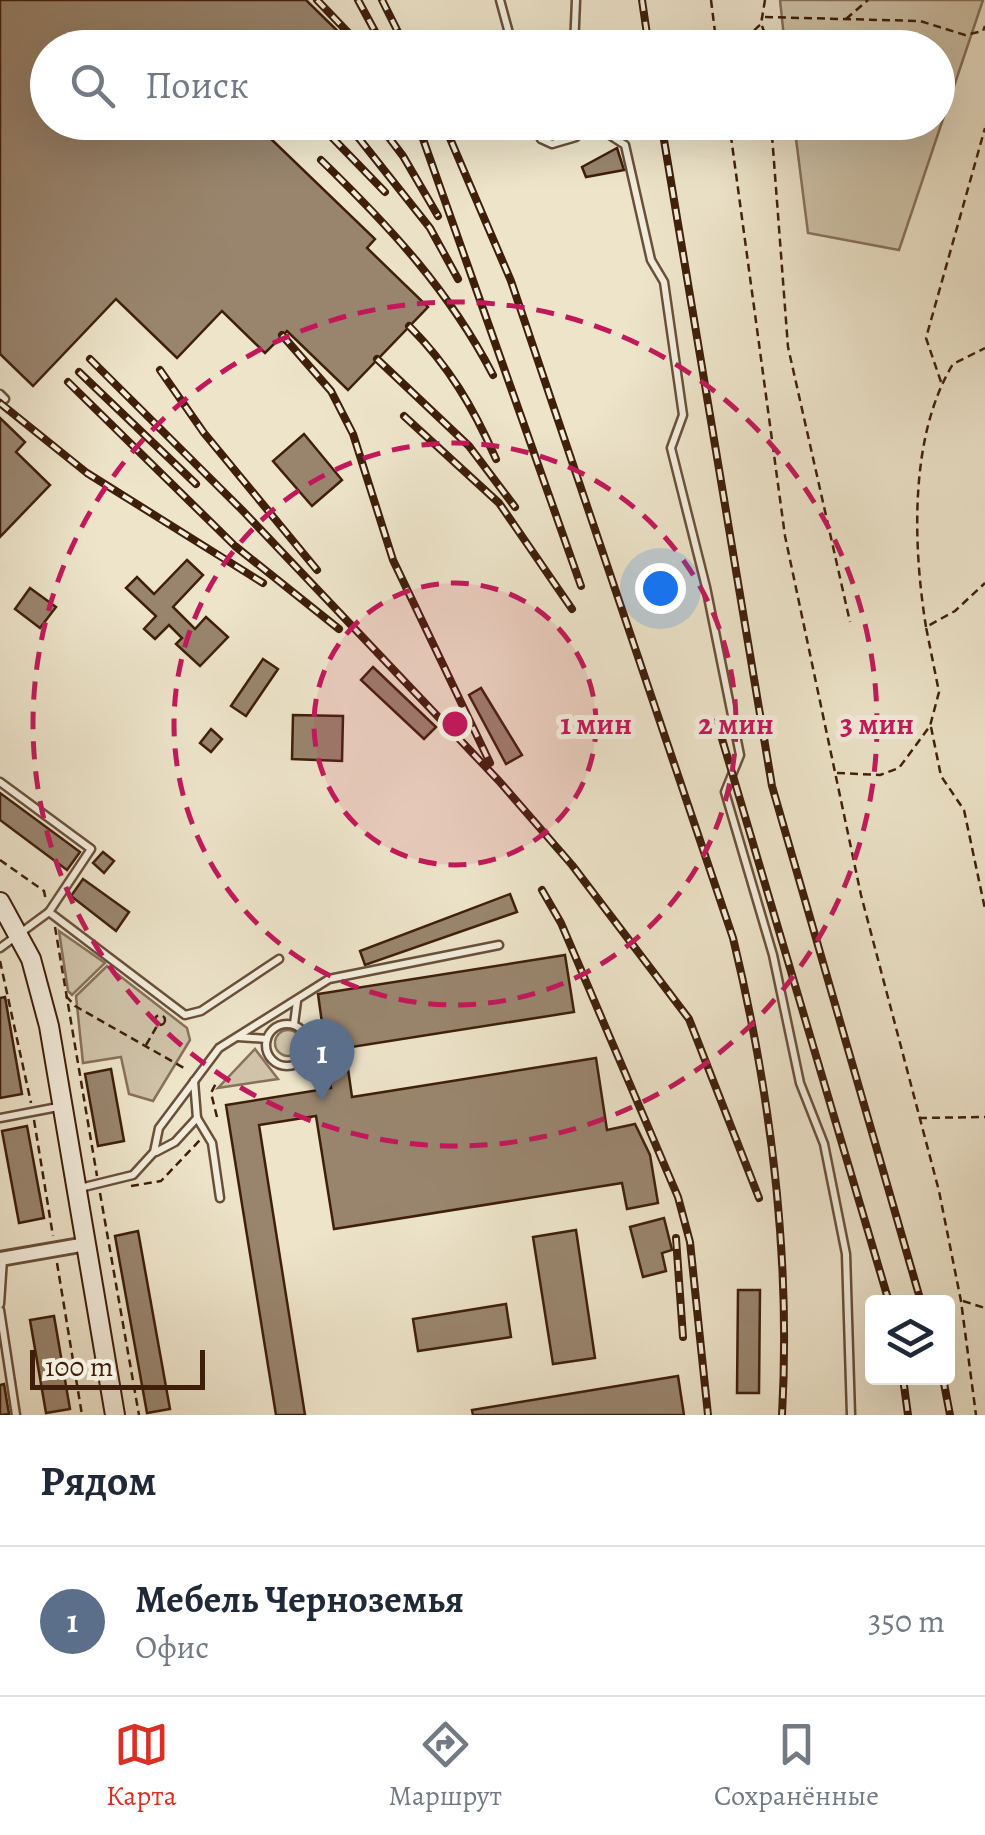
<!DOCTYPE html>
<html lang="ru">
<head>
<meta charset="utf-8">
<style>
  body { margin:0; font-family:Alegreya,serif; background:#f6f6f7; color:#1f2937 }
  .controls { position:absolute; right:30px; bottom:30px; display:grid; overflow:hidden; border-radius:10px; box-shadow:0 10px 40px #0002 }
  .controls button { width:90px; height:90px; display:grid; place-items:center; padding:0; border:0; border-bottom:2px solid #e0e1e3; background:#fff; color:#1f2937; font:50px sans-serif }
  .scale { position:absolute; left:30px; bottom:25px; width:175px; box-sizing:border-box; padding-left:10px; border:5px solid #3f1f0a; border-top:0; font-size:28px; line-height:35px; white-space:nowrap; color:#3f1f0a; -webkit-text-stroke:8px #f3eddd; paint-order:stroke }
  .you { position:absolute; left:660px; top:588px; width:35px; height:35px; margin:-25px; border:8px solid #fff; border-radius:50%; background:#1a73e8; box-shadow:0 0 0 15px #1a73e833 }
  .badge { display:grid; place-items:center; width:65px; height:65px; border-radius:50%; background:#d93025; color:#fff; font-size:32px; font-weight:700 }
  .pin { position:absolute; translate:-50% -82px; filter:drop-shadow(0 2px 5px #0008) }
  .pin::after { content:''; position:absolute; top:52px; width:35px; height:30px; background:inherit; clip-path:polygon(0 0,100% 0,50% 100%) }
  .list { margin:0; padding:0; list-style:none }
  h2 { display:flex; justify-content:space-between; align-items:center; height:130px; margin:0; padding:0 40px; font-size:42px }
  h2 small { font-size:32px; font-weight:400; color:#747a83 }
  .list li { display:grid; grid-template-columns:65px 1fr auto; gap:30px; align-items:center; box-sizing:border-box; height:150px; padding:0 40px; border-top:2px solid #e0e1e3 }
  .list b { display:block; font-size:38px; white-space:nowrap }
  .list p { margin:0; font-size:32px; white-space:nowrap; color:#747a83 }
  .list em { font-size:32px; font-style:normal; color:#747a83 }
  .icon { flex:none; width:55px; height:55px; fill:none; stroke:currentColor; stroke-width:2; stroke-linecap:round; stroke-linejoin:round }
  .map { position:relative; flex:none; width:985px; height:1415px; overflow:hidden }
  .search { position:absolute; background:#fff; box-shadow:0 10px 40px #0002; left:30px; right:30px; top:30px; height:110px; display:flex; align-items:center; gap:25px; box-sizing:border-box; padding:0 35px; border-radius:55px; color:#747a83; font-size:38px }
  .sheet { height:280px; background:#fff }
  nav { display:flex; justify-content:space-around; align-items:center; box-sizing:border-box; height:140px; border-top:2px solid #e0e1e3; background:#fff; font-size:28px; color:#747a83 }
  nav a { display:grid; justify-items:center; gap:5px }
  nav .on { color:#d93025 }
  .map>svg:first-child { display:block }
</style>
</head>
<body>
<div class="map">
<svg width="985" height="1415" viewBox="0 0 985 1415">
  <rect width="100%" height="100%" fill="#ede4ca"/>
  <filter id="stains"><feTurbulence type="fractalNoise" baseFrequency=".002" numOctaves="4"/><feColorMatrix values="0 0 0 0 .2 0 0 0 0 .09 0 0 0 0 .02 0 0 0 .5 -.17"/></filter>
  <radialGradient id="worn" r=".72"><stop offset=".6" stop-color="#630" stop-opacity="0"/><stop offset="1" stop-color="#630" stop-opacity=".3"/></radialGradient>
  <g fill="#cfc3a9" stroke="#87715a" stroke-width="2.5">
    <polygon points="780,0 983,0 899,250 808,233 794,123 938,122 938,48 785,47"/>
    <polygon points="59,931 105,963 72,995 68,991"/>
    <polygon points="107,966 187,1028 190,1040 153,1101 129,1094 121,1057 83,1063 76,996"/>
    <circle cx="288" cy="1043" r="13"/>
    <polygon points="255,1049 278,1079 218,1088"/>
  </g>
  <g fill="#99856e" stroke="#3f1f0a" stroke-width="2.5">
    <polygon points="0,0 306,0 355,48 48,48 48,122 287,122 271,139 375,239 367,248 428,307 348,390 287,331 265,353 222,311 177,358 116,299 33,386 0,354"/>
    <polygon points="617,148 624,170 586,177 582,167"/>
    <polygon points="0,418 25,442 16,452 50,485 0,537"/>
    <polygon points="304,434 342,480 312,506 273,461"/>
    <polygon points="187,560 203,575 173,607 195,629 206,617 228,637 200,666 176,644 182,638 169,625 155,639 144,629 156,616 126,588 137,577 154,594"/>
    <polygon points="30,588 56,607 40,628 15,609"/>
    <polygon points="263,659 278,669 246,716 231,706"/>
    <polygon points="373,667 436,727 424,739 361,680"/>
    <polygon points="481,688 522,755 506,764 469,695"/>
    <polygon points="293,715 343,716 342,761 292,759"/>
    <polygon points="211,729 222,739 211,752 200,743"/>
    <polygon points="0,793 80,852 67,870 0,820"/>
    <polygon points="103,852 114,861 104,873 93,863"/>
    <polygon points="83,879 129,912 116,931 71,896"/>
    <polygon points="510,894 517,912 365,965 360,951"/>
    <polygon points="565,955 574,1012 345,1048 352,1097 596,1058 607,1130 635,1124 650,1155 658,1203 627,1209 622,1183 334,1229 316,1116 259,1125 305,1415 276,1415 226,1105 331,1088 318,994"/>
    <polygon points="5,997 22,1094 0,1098 0,998"/>
    <polygon points="111,1069 124,1141 98,1146 85,1074"/>
    <polygon points="27,1126 44,1218 19,1223 2,1131"/>
    <polygon points="664,1218 672,1250 662,1253 666,1271 643,1277 630,1227"/>
    <polygon points="576,1230 595,1358 553,1364 533,1237"/>
    <polygon points="138,1231 170,1409 147,1413 115,1236"/>
    <polygon points="738,1290 760,1290 759,1393 737,1393"/>
    <polygon points="506,1304 511,1337 418,1351 413,1319"/>
    <polygon points="54,1316 70,1409 46,1413 30,1320"/>
    <polygon points="678,1376 684,1415 473,1415 472,1410"/>
    <polygon points="4,1384 9,1414 0,1415 0,1385"/>
  </g>
  <g fill="none" stroke-linecap="round" stroke-linejoin="round">
    <g stroke="#6a503a" stroke-width="11">
      <g id="service">
        <polyline points="500,0 513,48"/>
        <polyline points="574,48 576,0"/>
        <polyline points="534,122 541,139 552,144 576,137 585,122"/>
        <polyline points="584,128 608,134 625,145 651,260 664,282 683,415 671,448 706,587 740,755 725,792 773,955 800,1083 824,1144 846,1254 851,1415"/>
        <polyline points="0,394 5,399"/>
        <polyline points="0,782 91,849 49,912"/>
        <polyline points="0,948 49,912 185,1015 201,1011 279,959"/>
        <circle cx="287" cy="1045" r="21"/>
        <polyline points="294,1024 297,1001"/>
        <polyline points="238,1037 267,1039"/>
        <polyline points="194,1081 197,1118"/>
        <polyline points="0,1118 58,1107"/>
        <polyline points="156,1152 175,1142 197,1118 212,1143 220,1198"/>
        <polyline points="80,1188 133,1175 154,1152 159,1128 219,1048 329,979 499,945"/>
        <polyline points="0,1304 3,1259"/>
        <polyline points="0,1310 16,1415"/>
      </g>
    </g>
    <g stroke="#6a503a" stroke-width="18">
      <polyline id="minor" points="0,1259 86,1244"/>
    </g>
    <g stroke="#3f1f0a" stroke-width="22">
      <polyline id="secondary" points="0,902 31,959 49,1026 115,1415"/>
    </g>
    <g stroke="#3f1f0a" stroke-width="2.5" stroke-dasharray="8 5" stroke-linecap="butt">
      <polyline points="711,0 717,48"/>
      <polyline points="765,17 920,21 965,35 983,31 985,26"/>
      <polyline points="846,19 868,0"/>
      <polyline points="762,26 770,48"/>
      <polyline points="735,48 761,24 765,0"/>
      <polyline points="729,122 785,536 861,895 939,1191 961,1301 976,1415"/>
      <polyline points="771,122 788,347 850,622"/>
      <polyline points="941,382 926,338 985,128"/>
      <path d="M926,627C913,546 909,436 953,364L985,348"/>
      <polyline points="931,727 941,776 964,810 985,909"/>
      <polyline points="837,773 880,775 899,768 930,726 939,692 926,627 955,611 985,583"/>
      <polyline points="0,860 44,891 46,901"/>
      <polyline points="55,927 97,1176"/>
      <polyline points="0,961 31,1103"/>
      <polyline points="66,996 75,1006 184,1068"/>
      <circle cx="160" cy="1020" r="5"/>
      <polyline points="146,1045 157,1026"/>
      <polyline points="217,1117 211,1093 217,1081"/>
      <polyline points="919,1118 985,1117"/>
      <polyline points="34,1120 53,1236"/>
      <polyline points="131,1186 161,1181 200,1140"/>
      <polyline points="100,1193 139,1415"/>
      <polyline points="57,1263 82,1415"/>
      <polyline points="963,1301 985,1308"/>
    </g>
    <use href="#service" stroke="#f3eddd" stroke-width="6"/>
    <use href="#minor" stroke="#f3eddd" stroke-width="12"/>
    <use href="#secondary" stroke="#f3eddd" stroke-width="18"/>
    <g stroke="#3f1f0a" stroke-width="8">
      <g id="rail">
        <polyline points="317,0 363,48"/>
        <polyline points="358,0 384,48"/>
        <polyline points="382,0 406,48"/>
        <polyline points="642,0 649,48"/>
        <polyline points="346,122 430,228 458,279"/>
        <polyline points="377,122 403,156 438,216"/>
        <polyline points="417,122 581,586"/>
        <path d="M443,122L511,281L733,938C771,1095 791,1254 782,1415"/>
        <polyline points="661,122 772,786 921,1302"/>
        <polyline points="318,123 385,192"/>
        <path d="M321,160C389,226 449,290 493,375"/>
        <path d="M409,326C449,366 473,407 496,459"/>
        <polyline points="282,335 331,391 353,434 393,560 490,763"/>
        <polyline points="90,359 242,510 499,781 572,865 689,1019 759,1198"/>
        <polyline points="377,359 469,446 515,507"/>
        <polyline points="160,370 204,433 317,570"/>
        <polyline points="79,372 196,484"/>
        <polyline points="68,382 235,546 339,629"/>
        <polyline points="0,403 87,473 263,583"/>
        <polyline points="404,416 499,503 572,609"/>
        <polyline points="717,722 889,1302"/>
        <polyline points="542,890 561,923 678,1197 690,1242 708,1415"/>
        <polyline points="676,1238 683,1337"/>
        <polyline points="903,1378 908,1415"/>
        <polyline points="943,1378 950,1415"/>
      </g>
    </g>
    <use href="#rail" stroke="#f3eddd" stroke-width="4" stroke-dasharray="11" stroke-linecap="butt"/>
  </g>
  <circle cx="455" cy="724" r="141" fill="#c2185b" fill-opacity=".12"/>
  <g fill="none" stroke="#c2185b" stroke-width="5" stroke-dasharray="18 12">
    <circle cx="455" cy="724" r="141"/>
    <circle cx="455" cy="724" r="281"/>
    <circle cx="455" cy="724" r="422"/>
  </g>
  <circle cx="455" cy="724" r="15" fill="#c2185b" stroke="#f3eddd" stroke-width="5"/>
  <g font-size="30" text-anchor="middle" font-weight="bold" fill="#c2185b" stroke="#f3eddd" stroke-width="10" stroke-linejoin="round" paint-order="stroke">
    <text x="596" y="734">1 мин</text>
    <text x="736" y="734">2 мин</text>
    <text x="877" y="734">3 мин</text>
  </g>
  <rect width="100%" height="100%" filter="url(#stains)"/>
  <rect width="100%" height="100%" fill="url(#worn)"/>
</svg>
<div class="controls">
<button><svg class="icon" aria-label="layers" viewBox="0 0 24 24"><path d="M12 4l9 5-9 5-9-5zM3 14l9 5 9-5"/></svg></button>
</div>
<div class="scale">100 m</div>
<div class="you"></div>
<div class="pin badge" style="left:322px;top:1101px;background:#5c6f8a">1</div>
<div class="search"><svg class="icon" aria-label="search" viewBox="0 0 24 24"><circle cx="10" cy="10" r="6"/><path d="M15 15l6 6"/></svg>Поиск</div>
</div>
<section class="sheet">
<h2>Рядом<small></small></h2>
<ul class="list">
<li><span class="badge" style="background:#5c6f8a">1</span><div><b>Мебель Черноземья</b><p>Офис</p></div><em>350 m</em></li>
</ul>
</section>
<nav>
<a class="on"><svg class="icon" aria-label="map" viewBox="0 0 24 24"><path d="M3 6l6-2 6 2 6-2v14l-6 2-6-2-6 2zM9 4v14M15 6v14"/></svg>Карта</a>
<a><svg class="icon" aria-label="directions" viewBox="0 0 24 24"><path d="M12 3l9 9-9 9-9-9zM9 14v-3h6M13 9l2 2-2 2"/></svg>Маршрут</a>
<a><svg class="icon" aria-label="saved" viewBox="0 0 24 24"><path d="M7 4h10v16l-5-4-5 4z"/></svg>Сохранённые</a>
</nav>
</body>
</html>
